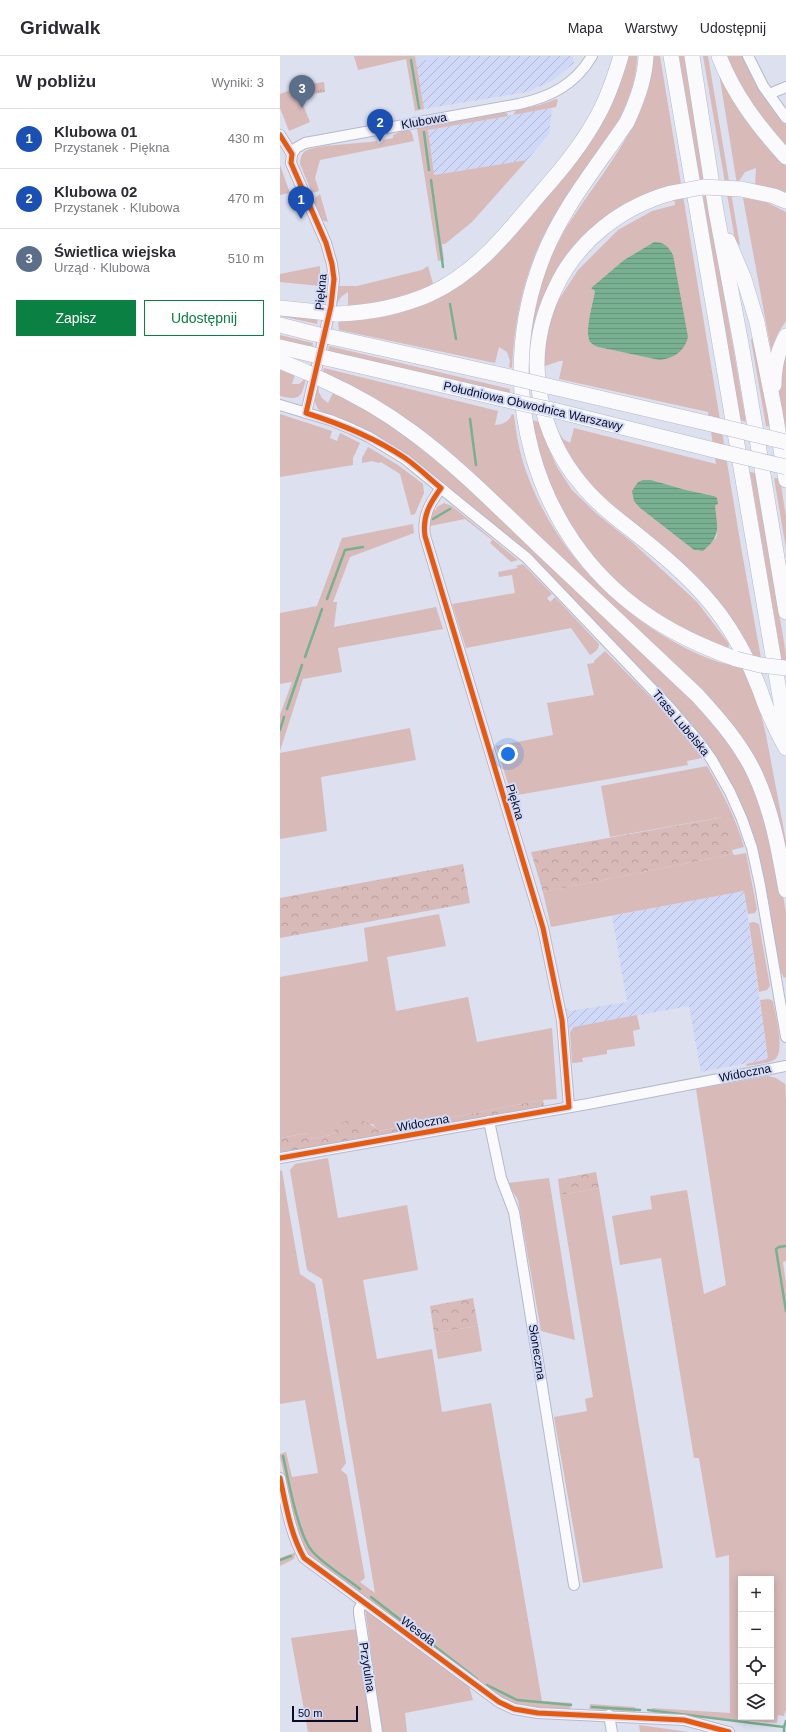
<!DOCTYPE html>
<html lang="pl">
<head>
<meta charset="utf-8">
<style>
  body { margin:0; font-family:Helvetica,sans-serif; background:#f7f7f7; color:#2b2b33 }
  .controls { position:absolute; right:12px; bottom:12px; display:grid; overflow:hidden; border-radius:0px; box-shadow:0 2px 10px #0003 }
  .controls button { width:36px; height:36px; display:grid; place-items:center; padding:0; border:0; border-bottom:1px solid #e1e1e2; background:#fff; color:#2b2b33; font:20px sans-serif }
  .scale { position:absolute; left:12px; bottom:10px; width:66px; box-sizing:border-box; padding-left:4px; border:2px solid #090c24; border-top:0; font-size:11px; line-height:14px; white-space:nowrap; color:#090c24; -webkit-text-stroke:3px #d4dbf7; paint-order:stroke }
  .you { position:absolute; left:228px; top:698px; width:14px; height:14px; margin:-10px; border:3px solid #fff; border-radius:50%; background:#1a73e8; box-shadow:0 0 0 6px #1a73e833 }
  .badge { display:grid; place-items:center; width:26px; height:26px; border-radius:50%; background:#0b8043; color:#fff; font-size:13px; font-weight:700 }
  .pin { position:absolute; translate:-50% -33px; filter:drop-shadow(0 1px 2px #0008) }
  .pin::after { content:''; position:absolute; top:21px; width:14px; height:12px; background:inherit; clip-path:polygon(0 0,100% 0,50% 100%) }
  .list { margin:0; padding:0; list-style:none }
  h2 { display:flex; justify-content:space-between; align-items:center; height:52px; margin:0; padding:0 16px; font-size:17px }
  h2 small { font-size:13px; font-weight:400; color:#7c7c81 }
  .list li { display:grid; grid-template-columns:26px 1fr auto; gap:12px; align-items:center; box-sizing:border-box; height:60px; padding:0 16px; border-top:1px solid #e1e1e2 }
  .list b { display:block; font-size:15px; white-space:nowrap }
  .list p { margin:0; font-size:13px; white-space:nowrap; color:#7c7c81 }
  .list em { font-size:13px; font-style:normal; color:#7c7c81 }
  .actions { display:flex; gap:8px; padding:12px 16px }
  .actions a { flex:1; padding:9px 0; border:1px solid #0b8043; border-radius:0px; text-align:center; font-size:14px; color:#0b8043 }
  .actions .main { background:#0b8043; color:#fff }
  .icon { flex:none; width:22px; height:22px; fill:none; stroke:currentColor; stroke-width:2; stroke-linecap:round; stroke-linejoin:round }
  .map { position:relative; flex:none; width:506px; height:1676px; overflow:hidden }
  header { display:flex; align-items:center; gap:24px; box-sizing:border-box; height:56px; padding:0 20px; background:#fff; border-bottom:1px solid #e1e1e2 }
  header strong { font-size:19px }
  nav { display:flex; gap:22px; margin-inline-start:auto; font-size:14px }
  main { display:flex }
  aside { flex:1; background:#fff }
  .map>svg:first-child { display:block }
</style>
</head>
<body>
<header>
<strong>Gridwalk</strong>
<nav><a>Mapa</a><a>Warstwy</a><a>Udostępnij</a></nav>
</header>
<main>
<aside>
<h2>W pobliżu<small>Wyniki: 3</small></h2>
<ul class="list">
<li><span class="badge" style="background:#1a4fb4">1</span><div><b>Klubowa 01</b><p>Przystanek · Piękna</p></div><em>430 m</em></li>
<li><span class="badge" style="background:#1a4fb4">2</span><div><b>Klubowa 02</b><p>Przystanek · Klubowa</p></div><em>470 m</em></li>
<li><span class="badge" style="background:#5c6f8a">3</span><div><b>Świetlica wiejska</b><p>Urząd · Klubowa</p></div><em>510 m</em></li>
</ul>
<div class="actions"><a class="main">Zapisz</a><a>Udostępnij</a></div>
</aside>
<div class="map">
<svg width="506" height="1676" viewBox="0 0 506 1676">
  <defs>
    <pattern id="industrial-furrows" width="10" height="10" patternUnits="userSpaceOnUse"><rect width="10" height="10" fill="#d0d8f8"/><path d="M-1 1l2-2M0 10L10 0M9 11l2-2" fill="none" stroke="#b1b8d4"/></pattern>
    <pattern id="forest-crowns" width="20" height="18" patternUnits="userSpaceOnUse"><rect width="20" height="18" fill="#d8bab9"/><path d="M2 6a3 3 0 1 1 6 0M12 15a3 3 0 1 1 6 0" fill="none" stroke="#b89f9f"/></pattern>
    <pattern id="park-tufts" width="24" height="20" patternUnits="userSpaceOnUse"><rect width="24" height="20" fill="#d8bab9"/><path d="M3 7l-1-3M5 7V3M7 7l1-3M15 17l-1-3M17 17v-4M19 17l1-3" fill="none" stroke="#b89f9f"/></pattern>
    <pattern id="water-rules" width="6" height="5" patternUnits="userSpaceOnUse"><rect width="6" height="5" fill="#78b091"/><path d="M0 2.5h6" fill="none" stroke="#66967d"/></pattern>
  </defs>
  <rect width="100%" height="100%" fill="#dce0ef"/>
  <polygon fill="#d0d8f8" points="135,0 170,0 136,6"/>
  <g fill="url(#industrial-furrows)">
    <polygon points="170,0 292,0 294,7 272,25 247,36 144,53 136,6"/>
    <polygon points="272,52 269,78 247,104 154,119 148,74"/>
    <polygon points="464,835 488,1003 421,1016 409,950 294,971 290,976 286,952 290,955 347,946 332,860"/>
  </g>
  <g fill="#d8bab9" fill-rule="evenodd">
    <polygon points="74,0 135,0 144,53 135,55 126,3 78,14"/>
    <path d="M347,0H357C356,63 300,118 269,170C245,212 234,263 232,312L229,311L230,305L227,296L219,291L215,307L59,274L58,264C132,268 199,226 244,168C260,148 272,123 285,101C306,67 326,34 347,0Z"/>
    <path d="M372,0H380L461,491L481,602L471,600L317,436L301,418L276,377L277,373L283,383L290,387L294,372L436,408L428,356L279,323L283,305H280L265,310L264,289L274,251L298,214L338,174L372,155L395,149L393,130L345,147L310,173L287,198L262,246L250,283C255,246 264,211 282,179C287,169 294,160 300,151C331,105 371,58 372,0ZM374,186L379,304L318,291C315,290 312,288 310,286C304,276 313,246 315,235L311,232L344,204ZM371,424L406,434L434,440L437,478L436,482L419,495L414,494L360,452Z"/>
    <polygon points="399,0 404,0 425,126 420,126"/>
    <polygon points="423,0 428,0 460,190 455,184"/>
    <path d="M447,0H464L497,58L506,69V90C480,64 462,33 447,0Z"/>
    <polygon points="439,17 488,91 506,110 506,140 475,130 476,112 465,116 457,128"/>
    <polygon points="16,32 30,66 9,75 0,52 0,38"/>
    <polygon points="276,43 278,44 276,51 233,59 237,53 260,49"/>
    <polygon points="224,56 227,57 228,60 148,74 154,119 247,104 192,166 165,188 162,188 164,204 158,205 137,72"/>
    <path d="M126,73L131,75L134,85L40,104L35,122L39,135L32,137L20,108C20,103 21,99 24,96C34,88 82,88 97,85L98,88L103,86V84L113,82V79Z"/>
    <polygon points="0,109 10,137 0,139"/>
    <polygon points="40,138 48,166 41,164 34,147 35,142"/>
    <polygon points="423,140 427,140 466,366 460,364"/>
    <polygon points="463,142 484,145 506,156 506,265 498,277 491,294"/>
    <polygon points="40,210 40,230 0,226 0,218"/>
    <polygon points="148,210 154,231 133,241 68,254 68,236 61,241 55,251 57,230 77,230 142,214"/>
    <polygon points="0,256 38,262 37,268 0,260"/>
    <polygon points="0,279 33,287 32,292 0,284"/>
    <polygon points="473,280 475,283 490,371 486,370 471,284"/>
    <polygon points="49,290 230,333 230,338 48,295"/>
    <polygon points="506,294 506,388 499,340 500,324"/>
    <path d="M44,312L218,355L215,369C222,369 229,366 232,358L234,359C236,378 240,399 247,418C276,497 341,563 418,598C433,605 449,609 464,613L477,642L486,679L506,785V806L464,692L187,416L42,319Z"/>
    <path d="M0,314L15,319L12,328H19L26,322C22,341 20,345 0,340Z"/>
    <path d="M38,328H39C37,337 41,342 48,347L53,337L59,340L61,337L146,392L429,659L468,714L495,796L506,856V921L504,922L497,908L490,852L478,793L466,758L441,708L423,682L372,625L247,497L123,396L106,385L82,373L40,355C32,347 35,338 38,328Z"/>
    <polygon points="0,358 52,375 50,382 57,385 60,377 80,387 73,402 73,409 0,421"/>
    <path d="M251,364L260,366L266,386L277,411L292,434L317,458L352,486L417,546L449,588L448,595C419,583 390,568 365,550C317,515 278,458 261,402C257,390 254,377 251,364Z"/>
    <polygon points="88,391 118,409 143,428 144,437 135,458 131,459 120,418 101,406 99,407 92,405 82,407 82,402"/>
    <polygon points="470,416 475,417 506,598 506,606 502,606"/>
    <polygon points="494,422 500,423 506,461 506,493"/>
    <polygon points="164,447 172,450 238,504 231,506 210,487 212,484 185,463 150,470 149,465 154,454 156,454 157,451"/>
    <polygon points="133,468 134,477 70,501 53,546 57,546 54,571 156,551 163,573 58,592 62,616 23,623 0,695 0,659 12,626 0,628 0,557 37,550 62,482"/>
    <path d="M243,508L272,538L267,542L270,546L275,541L319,588C319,593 314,597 310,599L291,572L186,592L172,548L235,537L232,519L219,521L218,516L238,512L236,510Z"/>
    <polygon points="325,595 405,676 422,702 407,705 408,709 232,740 216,690 273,679 267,647 314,639 307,608 314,607 314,605"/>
    <polygon points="130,672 136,704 41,721 47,775 0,783 0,697"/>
    <path d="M427,710C442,736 456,762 464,791L452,794L443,761L330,781L321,730Z"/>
    <polygon points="466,797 477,853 475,857 468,858 464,835 271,871 263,836 453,798 455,799"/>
    <polygon points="159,858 166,890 107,901 116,955 188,941 197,986 272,972 277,1043 263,1044 98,1075 93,1068 59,1069 51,1079 29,1083 27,1077 0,1082 0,921 88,905 84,872"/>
    <polygon points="474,866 479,868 490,930 487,934 479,936 469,867"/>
    <path d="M489,943L493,945C495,957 506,998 494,1004C486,1008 475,1008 467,1010L466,1008L488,1003L480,944Z"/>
    <polygon points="357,959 360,973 353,975 355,990 327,994 327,998 302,1002 303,1006 292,1007 290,976 294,971"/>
    <path d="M488,1020L496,1022L505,1028L506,1043V1205L503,1206L506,1228V1653L504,1660L498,1659L497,1667L372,1658V1652L450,1657L449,1499L436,1502L419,1402H414L381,1202L340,1209L332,1160L372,1153L370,1140L407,1134L424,1238L446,1229L416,1033ZM461,1523H491V1661H461Z"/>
    <polygon points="48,1102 58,1162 127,1149 138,1214 83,1224 97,1303 152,1293 162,1356 211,1347 262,1645 292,1647 289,1655 241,1651 209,1635 27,1498 17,1474 0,1401 0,1398 6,1396 12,1421 38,1417 25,1344 0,1348 0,1114 2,1115 20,1218 35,1228 66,1407 61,1414 67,1419 85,1522 80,1526 95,1537 42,1223 27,1214 10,1114 15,1108"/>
    <polygon points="269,1122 295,1284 261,1275 238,1144 227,1127"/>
    <polygon points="319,1132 383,1512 303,1527 274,1361 307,1355 305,1343 313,1341 280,1139"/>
    <polygon points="198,1270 202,1295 158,1303 154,1277"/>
    <polygon points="16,1496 14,1503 0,1510 0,1502"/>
    <polygon points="85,1552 189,1630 193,1644 125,1657 127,1676 102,1676"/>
    <polygon points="77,1573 93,1676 28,1676 11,1582"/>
    <polygon points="310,1648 355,1651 356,1656 309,1653"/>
    <polygon points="359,1669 409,1676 360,1676"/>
  </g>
  <g fill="url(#forest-crowns)">
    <polygon points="444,761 453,798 263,836 251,796"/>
    <polygon points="183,808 190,847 0,882 0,842"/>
    <path d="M263,1044L264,1050L0,1097V1082L28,1077L29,1083L51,1079C54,1076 56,1071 60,1068C73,1059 89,1065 99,1075Z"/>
    <polygon points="316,1116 319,1132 280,1139 278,1123"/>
    <polygon points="193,1242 198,1270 154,1277 150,1250"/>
  </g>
  <polygon fill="url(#park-tufts)" points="44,26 45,36 25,39 24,29"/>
  <g fill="url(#water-rules)">
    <path d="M374,186C384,186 388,190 393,199L408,281C405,295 393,303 379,304L318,291C315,290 312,288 310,286C304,276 313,247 315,235L311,232L344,204Z"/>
    <path d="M363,424H371L406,434L434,440L437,442L438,448L435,449C437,472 442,479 423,495L414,494L360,452L354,445L352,435L358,426Z"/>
  </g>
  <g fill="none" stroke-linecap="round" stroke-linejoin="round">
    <g stroke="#78b091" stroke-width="2.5">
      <polyline points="131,4 139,52"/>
      <polyline points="144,76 149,114"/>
      <polyline points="151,124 163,211"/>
      <polyline points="170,248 176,283"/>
      <polyline points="190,363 196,409"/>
      <polyline points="153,463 170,453"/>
      <polyline points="47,543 65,494 83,491"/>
      <polyline points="25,601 42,553"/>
      <polyline points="7,653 22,609"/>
      <polyline points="0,674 4,661"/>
      <polyline points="506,1190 499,1191 496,1193 506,1255"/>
      <path d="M3,1400C8,1422 18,1479 32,1495C42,1507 66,1522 80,1533"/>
      <polyline points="0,1504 11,1500"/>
      <polyline points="91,1541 197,1623"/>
      <polyline points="207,1629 237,1644 291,1649"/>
      <polyline points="312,1651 360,1654"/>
      <polyline points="368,1654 504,1671 504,1676"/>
      <polyline points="504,1671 506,1665"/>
    </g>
    <g stroke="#b4b9cc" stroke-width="12">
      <g id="minor">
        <polyline points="468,0 483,30 506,62"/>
        <polyline points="489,38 506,31"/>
        <polyline points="0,79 12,98 11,107 46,187 52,208 54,223 51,250 26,357"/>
        <path d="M12,98L16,92L25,87L239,48C270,41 295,29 312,0"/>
        <polyline points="0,349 50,364 72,373 89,381 125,403 247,502 391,653 419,686 432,704 450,736 462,763 472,792 480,829 506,981"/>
        <path d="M161,432C150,447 142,460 145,480L263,872L282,964L289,1051"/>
        <polyline points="209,1065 221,1122 234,1156 294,1529"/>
        <polyline points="0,1102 308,1048 506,1010"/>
        <path d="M0,1422C6,1449 10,1477 24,1502L219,1646L234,1653L258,1657L404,1664L449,1676"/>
        <polyline points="83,1546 79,1553 79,1557 97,1676"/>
        <polyline points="329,1659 332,1676"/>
      </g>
    </g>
    <g stroke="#b4b9cc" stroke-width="16">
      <g id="highway">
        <path d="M366,0C365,24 357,45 347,66C318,109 282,152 263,201C213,328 250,477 364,557C392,577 423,591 456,603"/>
        <polyline points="391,0 506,676"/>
        <polyline points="412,0 436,155 462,293 506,556"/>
        <path d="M439,0C454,39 478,70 506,101"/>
        <polyline points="461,133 494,140 506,145"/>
        <path d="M391,137C341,151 297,185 275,233C259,266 253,303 260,340C266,373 279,402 301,428C317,448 339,464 359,480C389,504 417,528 440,559C457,582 470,608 480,634C483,642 485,650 489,657C494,669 500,681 506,692"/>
        <polyline points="448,185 464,223 477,266 495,356 506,424"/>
        <polyline points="0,252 39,256"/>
        <path d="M56,258C88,257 120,251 150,238C196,217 227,177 259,139C281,114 302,89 318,59C328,41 335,20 341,0"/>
        <polyline points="0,269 35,278"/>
        <polyline points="51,281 230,321"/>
        <polyline points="0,291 30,298"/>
        <polyline points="46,302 231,345"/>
        <polyline points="0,305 26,316"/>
        <path d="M43,324C74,338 104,355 132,376C177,409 217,450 258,489C311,539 364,589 417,639C439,663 461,688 475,718C492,755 499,794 506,834"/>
        <path d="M494,329C494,311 497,296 506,280"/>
        <polyline points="268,330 431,368"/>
        <polyline points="273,354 434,394"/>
      </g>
    </g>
    <use href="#minor" stroke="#fafafd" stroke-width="10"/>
    <use href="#highway" stroke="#fafafd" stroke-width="15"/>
    <g stroke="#b4b9cc" stroke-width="16" stroke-linecap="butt">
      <g id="highway-bridge">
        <polyline points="391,137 423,131 461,133"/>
        <polyline points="39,256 56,258"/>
        <polyline points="35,278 51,281"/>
        <polyline points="30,298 46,302"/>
        <polyline points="26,316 43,324"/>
        <polyline points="230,321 268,330"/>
        <polyline points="231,345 273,354"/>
        <polyline points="431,368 506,386"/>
        <polyline points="434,394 506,411"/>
        <polyline points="456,603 480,609 506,612"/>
      </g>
    </g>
    <use href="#highway-bridge" stroke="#fafafd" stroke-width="15"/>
    <g stroke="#d4dbf7" stroke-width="8">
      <g id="cycleway">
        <path d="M0,79L12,98L11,107L46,187L52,208L54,223L51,250L26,357C61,368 95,382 125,402C138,411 149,422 161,432C150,447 142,460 145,480L263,872L282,964L289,1051L0,1102"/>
        <path d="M0,1422C6,1449 10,1477 24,1502L219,1646L234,1653L258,1657L404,1664L449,1676"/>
      </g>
    </g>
    <use href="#cycleway" stroke="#e8590c" stroke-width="5"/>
  </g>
  <g text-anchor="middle" stroke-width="4" stroke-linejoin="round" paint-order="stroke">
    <g font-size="12" fill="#090c24" stroke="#d4dbf7">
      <text transform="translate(144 65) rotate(-10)" y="4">Klubowa</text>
      <text transform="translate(41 236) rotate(-85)" y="4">Piękna</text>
      <text transform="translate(253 350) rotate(13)" y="4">Południowa Obwodnica Warszawy</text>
      <text transform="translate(401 667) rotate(50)" y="4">Trasa Lubelska</text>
      <text transform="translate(235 746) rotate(73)" y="4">Piękna</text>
      <text transform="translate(465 1017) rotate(-11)" y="4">Widoczna</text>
      <text transform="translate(143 1067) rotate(-10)" y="4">Widoczna</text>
      <text transform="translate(257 1296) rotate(81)" y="4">Słoneczna</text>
      <text transform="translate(138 1575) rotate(37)" y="4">Wesoła</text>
      <text transform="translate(87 1611) rotate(81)" y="4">Przytulna</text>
    </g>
  </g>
</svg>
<div class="controls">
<button>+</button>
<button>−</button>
<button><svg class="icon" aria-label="locate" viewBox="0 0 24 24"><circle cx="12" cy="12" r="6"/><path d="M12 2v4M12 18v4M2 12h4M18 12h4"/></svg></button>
<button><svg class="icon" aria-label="layers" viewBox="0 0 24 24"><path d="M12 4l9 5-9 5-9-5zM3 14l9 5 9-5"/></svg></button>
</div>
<div class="scale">50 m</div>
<div class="you"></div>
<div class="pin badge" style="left:21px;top:163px;background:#1a4fb4">1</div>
<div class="pin badge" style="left:100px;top:86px;background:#1a4fb4">2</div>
<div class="pin badge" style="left:22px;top:52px;background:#5c6f8a">3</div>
</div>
</main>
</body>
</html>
